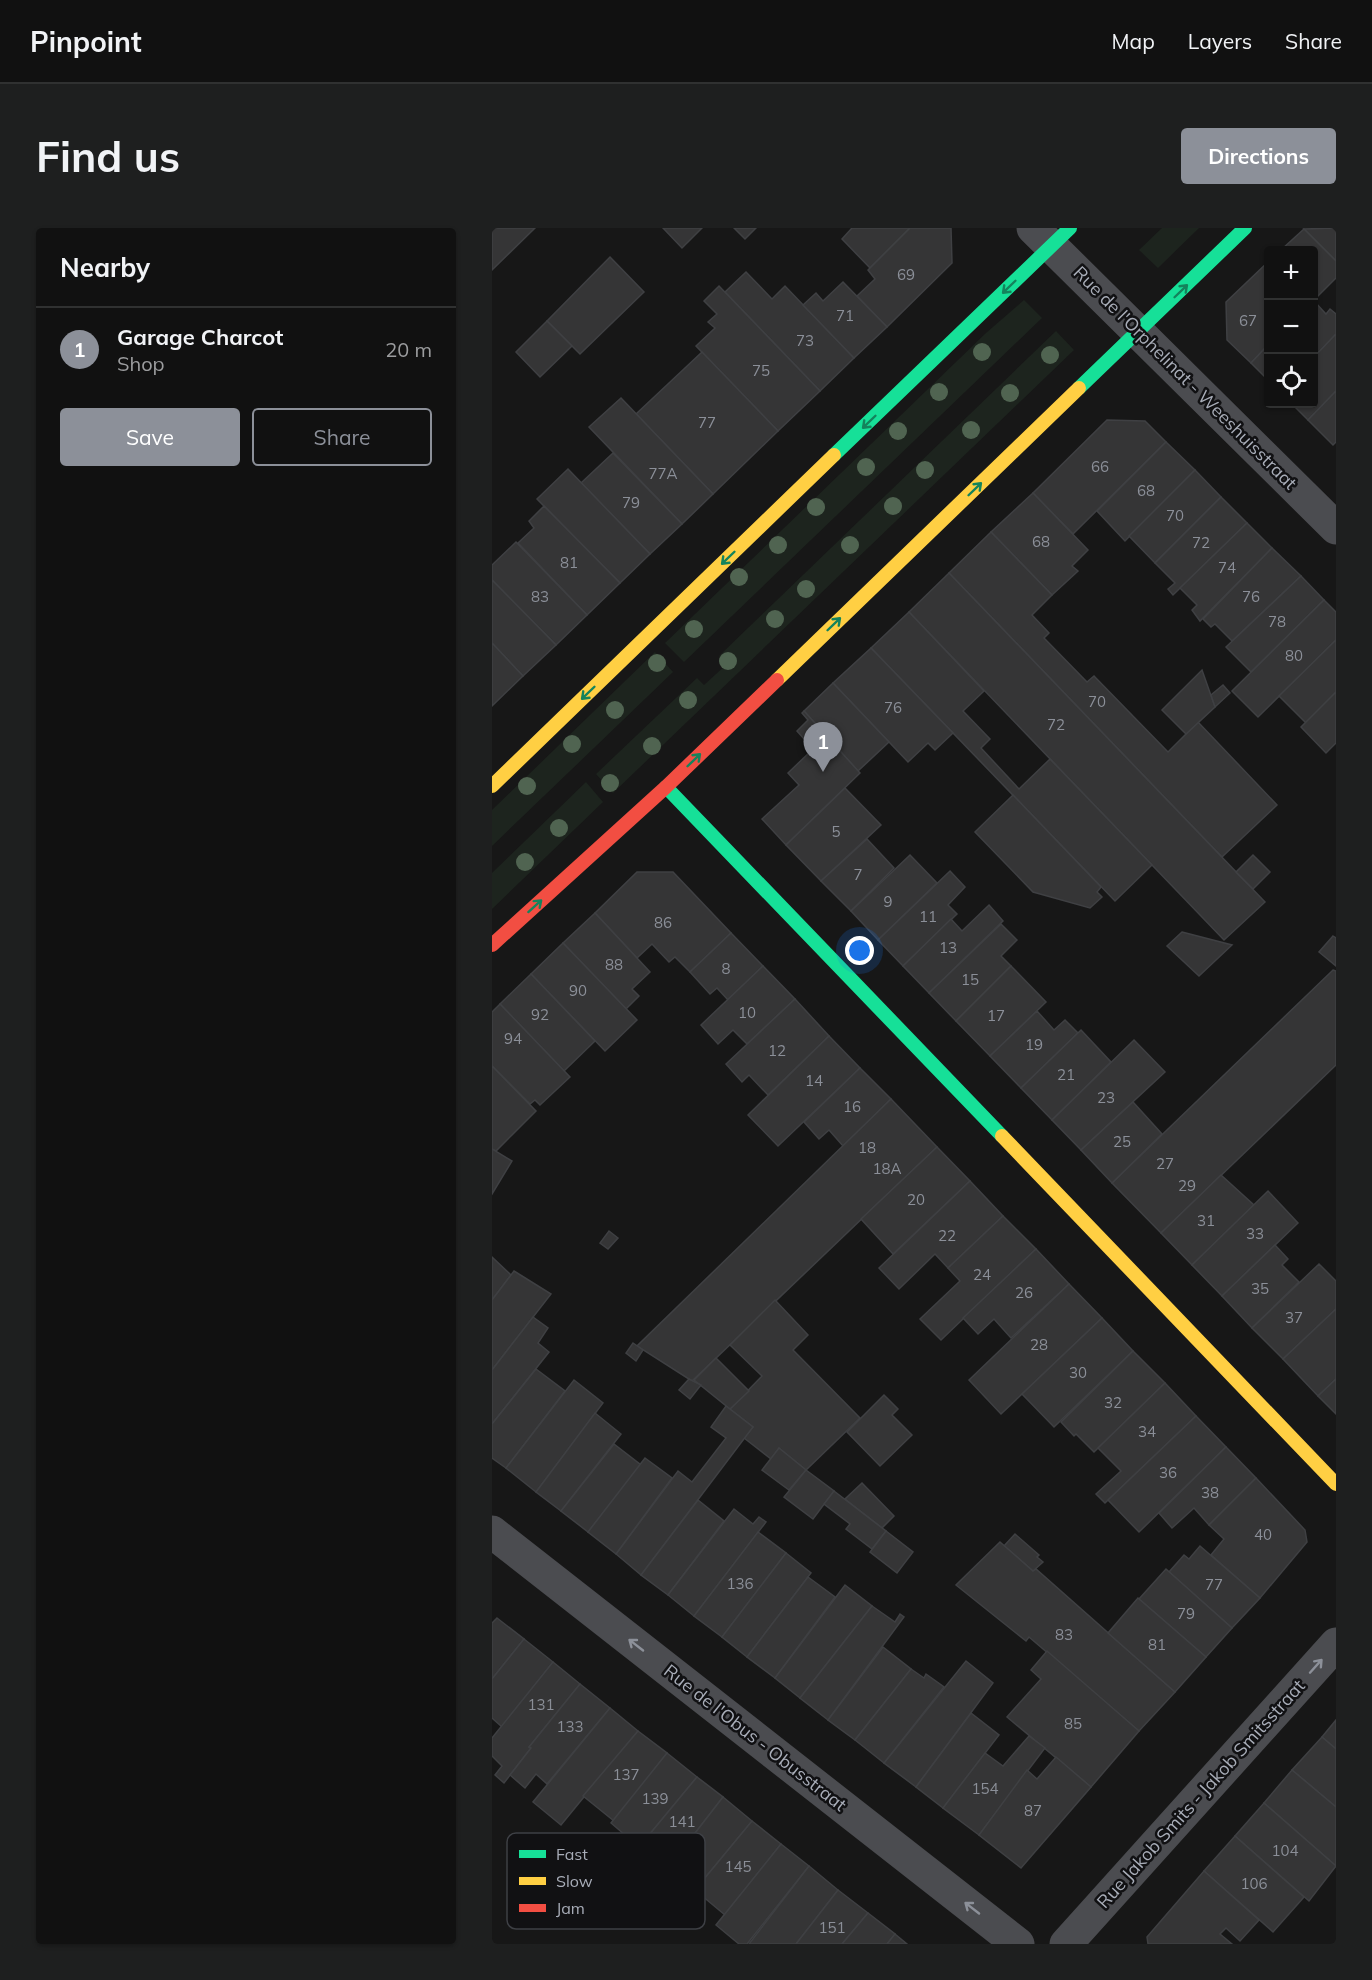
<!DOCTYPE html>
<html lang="en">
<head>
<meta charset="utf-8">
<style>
  body { margin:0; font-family:Mulish,sans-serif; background:#1e1f1f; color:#f1f3f6 }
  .controls { position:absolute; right:18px; top:18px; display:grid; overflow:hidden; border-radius:6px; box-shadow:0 2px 4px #0004 }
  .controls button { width:54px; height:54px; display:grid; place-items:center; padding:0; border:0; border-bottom:2px solid #303131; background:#111; color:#f1f3f6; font:30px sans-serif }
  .you { position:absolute; left:368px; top:723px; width:21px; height:21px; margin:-15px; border:4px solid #fff; border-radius:50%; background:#1a73e8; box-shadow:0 0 0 9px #1a73e833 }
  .badge { display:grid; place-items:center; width:39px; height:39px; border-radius:50%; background:#8c9099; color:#fff; font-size:20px; font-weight:700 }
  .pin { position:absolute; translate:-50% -50px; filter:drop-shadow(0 2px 3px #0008) }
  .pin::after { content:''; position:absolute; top:32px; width:21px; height:18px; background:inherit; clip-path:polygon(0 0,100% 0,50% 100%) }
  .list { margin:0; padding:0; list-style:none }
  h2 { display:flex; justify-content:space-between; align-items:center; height:78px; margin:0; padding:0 24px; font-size:26px }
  h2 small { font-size:20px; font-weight:400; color:#9c9d9f }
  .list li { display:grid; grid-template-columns:39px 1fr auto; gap:18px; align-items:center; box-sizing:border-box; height:84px; padding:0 24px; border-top:2px solid #303131 }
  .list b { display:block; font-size:22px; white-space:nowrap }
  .list p { margin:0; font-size:20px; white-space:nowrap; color:#9c9d9f }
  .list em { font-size:20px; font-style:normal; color:#9c9d9f }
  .actions { display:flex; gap:12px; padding:18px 24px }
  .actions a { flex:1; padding:14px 0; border:2px solid #8c9099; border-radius:6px; text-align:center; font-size:21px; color:#8c9099 }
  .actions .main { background:#8c9099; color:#fff }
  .icon { flex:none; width:33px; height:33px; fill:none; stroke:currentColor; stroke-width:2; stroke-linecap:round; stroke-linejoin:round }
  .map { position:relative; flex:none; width:844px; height:1716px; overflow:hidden; border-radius:6px }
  header { display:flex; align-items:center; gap:36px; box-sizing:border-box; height:84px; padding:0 30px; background:#111; border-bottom:2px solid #303131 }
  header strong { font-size:28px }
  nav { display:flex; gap:33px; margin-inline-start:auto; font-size:21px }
  .intro { display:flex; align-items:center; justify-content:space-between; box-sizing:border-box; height:144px; padding:0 36px }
  h1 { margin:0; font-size:42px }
  .button { padding:15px 27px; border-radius:6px; background:#8c9099; color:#fff; font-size:21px; font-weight:700 }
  main { display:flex; gap:36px; padding:0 36px }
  aside { flex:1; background:#111; border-radius:6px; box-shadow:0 2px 4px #0004 }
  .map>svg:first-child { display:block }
</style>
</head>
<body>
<header>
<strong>Pinpoint</strong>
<nav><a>Map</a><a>Layers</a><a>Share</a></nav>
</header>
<div class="intro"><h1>Find us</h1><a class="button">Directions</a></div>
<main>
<aside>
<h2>Nearby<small></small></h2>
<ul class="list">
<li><span class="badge">1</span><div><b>Garage Charcot</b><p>Shop</p></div><em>20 m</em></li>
</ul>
<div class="actions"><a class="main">Save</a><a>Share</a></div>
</aside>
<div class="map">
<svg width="844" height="1716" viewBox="0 0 844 1716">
  <rect width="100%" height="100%" fill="#171717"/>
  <g fill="#1d241e">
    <polygon points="670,0 707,0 666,40 647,22"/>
    <polygon points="532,72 550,90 192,434 173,415 494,105"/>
    <polygon points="564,103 582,122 121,565 104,546 205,450 212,457 235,436 227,428"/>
    <polygon points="163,424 181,444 0,618 0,582"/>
    <polygon points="94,554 111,574 0,681 0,645"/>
  </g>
  <g fill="#353536" stroke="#3f4043" stroke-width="1.5">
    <polygon points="0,0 43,0 0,42"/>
    <polygon points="171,0 210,0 190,20"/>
    <polygon points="242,0 264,0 253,11"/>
    <polygon points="360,0 418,0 378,40 350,11"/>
    <polygon points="418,0 459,0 460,35 395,99 365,68 383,51 376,42"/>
    <polygon points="844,0 844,33 812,1"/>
    <polygon points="812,1 844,33 844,50 822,72 822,22 789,22"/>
    <polygon points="118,29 152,64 88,126 55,93"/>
    <polygon points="776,34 776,117 759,135 735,112 734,74"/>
    <polygon points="254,44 280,71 293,58 362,130 328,163 233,64"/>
    <polygon points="351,54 395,99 362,130 311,77 324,65 331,73"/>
    <polygon points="227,58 328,163 286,203 204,118 223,100 216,94 225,86 212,73"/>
    <polygon points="822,73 834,86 838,81 844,86 844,106 822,129"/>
    <polygon points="55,93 80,118 48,149 24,124"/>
    <polygon points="844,106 844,163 816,192 800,176 822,176 822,129"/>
    <polygon points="776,117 776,152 759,135"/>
    <polygon points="210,124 286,203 221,266 144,186"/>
    <polygon points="844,163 844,214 841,217 816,192"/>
    <polygon points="129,170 221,266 190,296 97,199"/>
    <polygon points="615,192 653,193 674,214 581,306 541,265"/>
    <polygon points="674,214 703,242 633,313 605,283"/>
    <polygon points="121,225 190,296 158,326 89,255"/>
    <polygon points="76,241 158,326 128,355 45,271"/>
    <polygon points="703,242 729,269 663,335 637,308"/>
    <polygon points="541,265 596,322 580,338 586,343 560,367 499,304"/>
    <polygon points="729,269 755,295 681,367 676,361 683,355 663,335"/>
    <polygon points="52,278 128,355 95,387 26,315 42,300 37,293"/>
    <polygon points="755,295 780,320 708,393 700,382 705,377 688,360"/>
    <polygon points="499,304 560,367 540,387 557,405 552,410 595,454 602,448 676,524 706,494 785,577 730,629 457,345"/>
    <polygon points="24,314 95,387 64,417 0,352 0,337"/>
    <polygon points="780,320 809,348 740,413 723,396 719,399 711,391"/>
    <polygon points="457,345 773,674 732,712 417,384"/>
    <polygon points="809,348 832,372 759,444 734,419"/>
    <polygon points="0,352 64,417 31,448 0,415"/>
    <polygon points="832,372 844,384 844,412 766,489 740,463"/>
    <polygon points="417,384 492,463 471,483 498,511 489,520 527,561 558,531 660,637 623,673 379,420"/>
    <polygon points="844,412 844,464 814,495 787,468"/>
    <polygon points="0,415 31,448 0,478"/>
    <polygon points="379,420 461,505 443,522 436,515 416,534 341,455"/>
    <polygon points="710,442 723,479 694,506 670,482"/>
    <polygon points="341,455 397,514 366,543 312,483"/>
    <polygon points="731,457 738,465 723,479 719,467"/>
    <polygon points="844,464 844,515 834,525 809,499"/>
    <polygon points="312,483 368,545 294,617 270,591 307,557 296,545 321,521 305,503 316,492 310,485"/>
    <polygon points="353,560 389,597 329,653 294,617"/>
    <polygon points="521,567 609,659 605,664 610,669 598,680 541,664 483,604"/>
    <polygon points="375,611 402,640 359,683 329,653"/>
    <polygon points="418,627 445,655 386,712 359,683"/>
    <polygon points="761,627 778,644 761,661 744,644"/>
    <polygon points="458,643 473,659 456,677 465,686 411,738 386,712"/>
    <polygon points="145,644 181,644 239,705 198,744 183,729 177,734 160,716 145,730 103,685"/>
    <polygon points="497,677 511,693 437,765 411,738 459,691 470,703"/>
    <polygon points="103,685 158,744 140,761 147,768 134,781 71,715"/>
    <polygon points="509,696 525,712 509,728 519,738 464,793 437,765"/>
    <polygon points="690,704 740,717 707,748 675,718"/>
    <polygon points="239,705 271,738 236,772 225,760 218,766 198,744"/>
    <polygon points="841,708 844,710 844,738 827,724"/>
    <polygon points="71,715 145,792 113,823 39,746"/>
    <polygon points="271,738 303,771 255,816 241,802 226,816 209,797"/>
    <polygon points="519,738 554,774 498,828 464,793"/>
    <polygon points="841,742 844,743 844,837 669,1005 620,955"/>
    <polygon points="39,746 103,813 72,843 8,776"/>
    <polygon points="303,771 337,808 276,867 257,847 250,854 234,836"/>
    <polygon points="8,776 78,849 48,877 43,872 38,876 0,838 0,784"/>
    <polygon points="545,783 562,802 573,792 586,805 529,860 498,828"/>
    <polygon points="589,802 619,834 560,892 529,860"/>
    <polygon points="337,808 368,840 286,918 256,887"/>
    <polygon points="642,812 673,844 589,922 560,892"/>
    <polygon points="0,838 44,883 4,923 0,921"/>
    <polygon points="368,840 399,871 351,918 337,902 327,911 312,894"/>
    <polygon points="399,871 445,919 200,1153 145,1118"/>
    <polygon points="641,874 670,906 620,955 589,922"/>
    <polygon points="445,919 478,953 401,1026 369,991"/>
    <polygon points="0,921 20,933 0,966"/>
    <polygon points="729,947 762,977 700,1037 669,1005"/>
    <polygon points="478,953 511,988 456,1040 443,1026 407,1061 387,1040"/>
    <polygon points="776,963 806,995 730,1068 700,1037"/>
    <polygon points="511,988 544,1021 449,1112 428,1091 468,1053 456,1040"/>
    <polygon points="117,1003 126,1010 116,1021 108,1015"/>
    <polygon points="783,1017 796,1031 790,1037 807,1054 760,1100 730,1068"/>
    <polygon points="544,1021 577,1056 519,1110 502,1091 486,1106 471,1090"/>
    <polygon points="0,1029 19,1047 0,1072"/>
    <polygon points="827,1036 844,1053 844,1081 791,1131 760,1100"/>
    <polygon points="22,1043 59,1066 0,1142 0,1072"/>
    <polygon points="577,1056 610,1090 509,1186 477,1152"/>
    <polygon points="283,1072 316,1107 301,1122 368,1190 314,1242 287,1220 279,1231 252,1210 261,1199 238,1181 270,1148 238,1117"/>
    <polygon points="844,1081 844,1151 826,1168 791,1131"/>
    <polygon points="41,1089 56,1100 46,1115 57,1124 0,1196 0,1142"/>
    <polygon points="610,1090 641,1123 562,1199 530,1166"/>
    <polygon points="141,1115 151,1122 144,1133 134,1125"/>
    <polygon points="641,1123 673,1155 602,1224 584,1206 582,1208 569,1194"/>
    <polygon points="224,1130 257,1163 238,1181 202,1152"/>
    <polygon points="44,1141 73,1163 14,1240 0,1230 0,1196"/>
    <polygon points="197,1151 209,1157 198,1171 187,1162"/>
    <polygon points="844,1151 844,1186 826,1168"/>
    <polygon points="82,1152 111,1175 44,1264 14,1240"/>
    <polygon points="673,1155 704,1188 613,1275 604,1266 629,1243 606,1220"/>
    <polygon points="392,1167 406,1181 400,1187 420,1207 388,1238 355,1204"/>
    <polygon points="234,1178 261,1199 149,1347 124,1326 186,1243 200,1254 234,1210 219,1199"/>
    <polygon points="103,1185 129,1206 69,1283 44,1264"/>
    <polygon points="704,1188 734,1219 647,1304 616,1272"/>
    <polygon points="122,1216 149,1237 96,1304 69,1283"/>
    <polygon points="734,1219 764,1250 717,1297 702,1280 680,1300 667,1285"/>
    <polygon points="287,1220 314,1242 297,1262 270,1242"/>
    <polygon points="153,1230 180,1250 124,1326 96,1304"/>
    <polygon points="314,1242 342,1263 321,1291 292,1269"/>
    <polygon points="764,1250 813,1302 815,1314 768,1370 719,1327 732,1311 717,1297"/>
    <polygon points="370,1255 402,1288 390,1300 353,1271"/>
    <polygon points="342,1263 394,1303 380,1321 354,1301 358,1296 332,1276"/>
    <polygon points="206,1272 232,1293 176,1367 149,1347"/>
    <polygon points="242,1281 261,1296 267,1289 274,1294 202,1388 176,1367"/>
    <polygon points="394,1303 421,1324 405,1345 378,1324"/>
    <polygon points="266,1304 294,1325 230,1409 202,1388"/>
    <polygon points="523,1306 547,1327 545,1329 551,1334 541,1343 512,1318"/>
    <polygon points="508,1314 541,1343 544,1341 683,1464 647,1503 537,1409 534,1413 464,1357"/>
    <polygon points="708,1318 768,1370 740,1400 677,1344 692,1327 697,1331"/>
    <polygon points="294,1325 319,1345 255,1429 230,1409"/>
    <polygon points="674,1341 740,1400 714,1429 647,1371"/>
    <polygon points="316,1349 343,1369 283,1450 255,1429"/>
    <polygon points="353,1357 380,1378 308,1470 283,1450"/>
    <polygon points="646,1370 714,1429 683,1464 616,1405"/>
    <polygon points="380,1378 403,1394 408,1386 412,1389 336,1492 308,1470"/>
    <polygon points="5,1390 32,1411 0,1451 0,1395"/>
    <polygon points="32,1411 61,1434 10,1499 0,1490 0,1451"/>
    <polygon points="391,1419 419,1441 363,1512 336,1492"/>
    <polygon points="555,1423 647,1503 599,1559 515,1489 549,1451 539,1442"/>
    <polygon points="474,1433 501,1455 424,1559 392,1535"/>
    <polygon points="61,1434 88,1456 37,1519 39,1520 12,1555 3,1547 10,1538 0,1528 0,1510"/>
    <polygon points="419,1441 432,1450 434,1446 452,1459 392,1535 363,1512"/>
    <polygon points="88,1456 118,1480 55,1556 44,1546 33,1560 18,1547 39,1520 37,1519"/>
    <polygon points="118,1480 146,1503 69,1597 41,1574"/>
    <polygon points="479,1485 507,1507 451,1580 424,1559"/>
    <polygon points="844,1492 844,1521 830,1509"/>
    <polygon points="146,1503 175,1525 122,1593 91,1568"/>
    <polygon points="537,1508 553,1520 487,1607 451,1580 493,1525 511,1538"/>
    <polygon points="830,1509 844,1521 844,1579 800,1542"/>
    <polygon points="175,1525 205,1549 147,1619 119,1595"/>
    <polygon points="564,1529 599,1559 529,1640 487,1607 535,1542 545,1551"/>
    <polygon points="800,1542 844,1579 844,1638 772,1575"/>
    <polygon points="205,1549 231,1569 176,1640 147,1619"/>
    <polygon points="231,1569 260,1593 203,1662 176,1640"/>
    <polygon points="772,1575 844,1638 817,1673 743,1608"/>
    <polygon points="260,1593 289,1616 233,1687 203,1662"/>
    <polygon points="743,1608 812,1669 781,1704 712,1643"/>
    <polygon points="289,1616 317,1638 255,1716 247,1716 224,1697"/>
    <polygon points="317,1638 346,1662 304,1716 257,1716"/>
    <polygon points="712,1643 767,1692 748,1713 734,1700 728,1706 740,1716 656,1716 655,1709"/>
    <polygon points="346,1662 376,1685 350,1716 304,1716"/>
    <polygon points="376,1685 403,1706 395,1716 350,1716"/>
    <polygon points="403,1706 415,1716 395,1716"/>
  </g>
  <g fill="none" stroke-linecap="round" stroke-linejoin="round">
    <g stroke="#4b4c50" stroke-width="33">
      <polyline points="541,0 844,300"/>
      <polyline points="0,1304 526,1716"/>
      <polyline points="574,1716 844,1416"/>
    </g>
    <g stroke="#16e098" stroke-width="14">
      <polyline points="587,160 753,0"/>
      <polyline points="342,227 578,0"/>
      <polyline points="174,559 510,908"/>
    </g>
    <g stroke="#ffcf43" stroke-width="14">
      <polyline points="285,452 587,160"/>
      <polyline points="0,558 342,227"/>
      <polyline points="510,908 844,1256"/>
    </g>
    <polyline stroke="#f24e42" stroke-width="14" points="0,717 174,559 285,452"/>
  </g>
  <g fill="#506451">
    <circle cx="490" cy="124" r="9"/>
    <circle cx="558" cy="127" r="9"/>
    <circle cx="447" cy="164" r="9"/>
    <circle cx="518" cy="165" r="9"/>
    <circle cx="479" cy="202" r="9"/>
    <circle cx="406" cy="203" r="9"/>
    <circle cx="374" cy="239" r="9"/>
    <circle cx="433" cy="242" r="9"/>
    <circle cx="401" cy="278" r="9"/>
    <circle cx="324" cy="279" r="9"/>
    <circle cx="286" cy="317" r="9"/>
    <circle cx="358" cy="317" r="9"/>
    <circle cx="247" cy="349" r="9"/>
    <circle cx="314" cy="361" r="9"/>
    <circle cx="283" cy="391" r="9"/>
    <circle cx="202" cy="401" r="9"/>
    <circle cx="236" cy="433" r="9"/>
    <circle cx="165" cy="435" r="9"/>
    <circle cx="196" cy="472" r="9"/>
    <circle cx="123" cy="482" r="9"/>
    <circle cx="80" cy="516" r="9"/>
    <circle cx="160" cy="518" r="9"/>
    <circle cx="118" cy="555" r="9"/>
    <circle cx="35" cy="558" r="9"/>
    <circle cx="67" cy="600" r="9"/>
    <circle cx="33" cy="634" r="9"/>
  </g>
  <defs><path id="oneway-shaft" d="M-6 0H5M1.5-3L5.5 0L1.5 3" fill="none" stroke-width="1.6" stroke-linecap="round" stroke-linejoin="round" transform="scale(1.5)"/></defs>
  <g stroke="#14835c">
    <use href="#oneway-shaft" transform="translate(517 59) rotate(136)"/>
    <use href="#oneway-shaft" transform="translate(689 63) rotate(-44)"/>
    <use href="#oneway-shaft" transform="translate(377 194) rotate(136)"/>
    <use href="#oneway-shaft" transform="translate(483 261) rotate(-44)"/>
    <use href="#oneway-shaft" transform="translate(236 330) rotate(136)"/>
    <use href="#oneway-shaft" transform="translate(342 396) rotate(-44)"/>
    <use href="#oneway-shaft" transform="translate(96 465) rotate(136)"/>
    <use href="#oneway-shaft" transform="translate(202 532) rotate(-44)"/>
    <use href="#oneway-shaft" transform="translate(43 678) rotate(-42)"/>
  </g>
  <g stroke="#8c9099">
    <use href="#oneway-shaft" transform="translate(144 1417) rotate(-142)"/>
    <use href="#oneway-shaft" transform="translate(824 1438) rotate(-48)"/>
    <use href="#oneway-shaft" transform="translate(480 1680) rotate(-142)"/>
  </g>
  <g text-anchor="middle" stroke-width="5" stroke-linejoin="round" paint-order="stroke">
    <g font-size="15" fill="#8b8f98">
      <text x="414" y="52">69</text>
      <text x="353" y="93">71</text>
      <text x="756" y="98">67</text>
      <text x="313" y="118">73</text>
      <text x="269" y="148">75</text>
      <text x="215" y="200">77</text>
      <text x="608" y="244">66</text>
      <text x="171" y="251">77A</text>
      <text x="654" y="268">68</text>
      <text x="139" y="280">79</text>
      <text x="683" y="293">70</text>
      <text x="549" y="319">68</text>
      <text x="709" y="320">72</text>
      <text x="77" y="340">81</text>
      <text x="735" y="345">74</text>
      <text x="48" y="374">83</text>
      <text x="759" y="374">76</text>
      <text x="785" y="399">78</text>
      <text x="802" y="433">80</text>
      <text x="605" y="479">70</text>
      <text x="401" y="485">76</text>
      <text x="564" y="502">72</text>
      <text x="344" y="609">5</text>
      <text x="366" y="652">7</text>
      <text x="396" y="679">9</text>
      <text x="436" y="694">11</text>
      <text x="171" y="700">86</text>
      <text x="456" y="725">13</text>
      <text x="122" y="742">88</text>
      <text x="234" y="746">8</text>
      <text x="478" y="757">15</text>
      <text x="86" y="768">90</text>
      <text x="255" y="790">10</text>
      <text x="48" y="792">92</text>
      <text x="504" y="793">17</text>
      <text x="21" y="816">94</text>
      <text x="542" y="822">19</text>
      <text x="285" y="828">12</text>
      <text x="574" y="852">21</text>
      <text x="322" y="858">14</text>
      <text x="614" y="875">23</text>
      <text x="360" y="884">16</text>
      <text x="630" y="919">25</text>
      <text x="375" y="925">18</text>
      <text x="673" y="941">27</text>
      <text x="395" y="946">18A</text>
      <text x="695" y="963">29</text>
      <text x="424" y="977">20</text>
      <text x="714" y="998">31</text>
      <text x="763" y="1011">33</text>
      <text x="455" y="1013">22</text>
      <text x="490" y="1052">24</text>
      <text x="768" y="1066">35</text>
      <text x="532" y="1070">26</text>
      <text x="802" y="1095">37</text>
      <text x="547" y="1122">28</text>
      <text x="586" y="1150">30</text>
      <text x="621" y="1180">32</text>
      <text x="655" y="1209">34</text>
      <text x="676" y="1250">36</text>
      <text x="718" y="1270">38</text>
      <text x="771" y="1312">40</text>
      <text x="248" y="1361">136</text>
      <text x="722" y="1362">77</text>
      <text x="694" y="1391">79</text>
      <text x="572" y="1412">83</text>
      <text x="665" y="1422">81</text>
      <text x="49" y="1482">131</text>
      <text x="581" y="1501">85</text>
      <text x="78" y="1504">133</text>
      <text x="134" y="1552">137</text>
      <text x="493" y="1566">154</text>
      <text x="163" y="1576">139</text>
      <text x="541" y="1588">87</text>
      <text x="190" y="1599">141</text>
      <text x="793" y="1628">104</text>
      <text x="246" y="1644">145</text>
      <text x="762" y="1661">106</text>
      <text x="340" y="1705">151</text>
    </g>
    <g font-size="18" fill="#a8adb8" stroke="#111113">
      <text transform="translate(693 150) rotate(45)" y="6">Rue de l'Orphelinat - Weeshuisstraat</text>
      <text transform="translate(263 1510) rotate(38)" y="6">Rue de l'Obus - Obusstraat</text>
      <text transform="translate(709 1566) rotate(-48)" y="6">Rue Jakob Smits - Jakob Smitsstraat</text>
    </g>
  </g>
  <rect x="15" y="1605" width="198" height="96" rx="9" fill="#111113" stroke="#3e4045" stroke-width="1.5"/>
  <rect x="27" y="1622" width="27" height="8" fill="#16e098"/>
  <rect x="27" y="1649" width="27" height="8" fill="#ffcf43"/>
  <rect x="27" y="1676" width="27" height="8" fill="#f24e42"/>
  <g font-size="16" fill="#a8adb8">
    <text x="64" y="1632">Fast</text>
    <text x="64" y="1659">Slow</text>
    <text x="64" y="1686">Jam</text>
  </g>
</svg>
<div class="controls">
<button>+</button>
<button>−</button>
<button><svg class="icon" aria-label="locate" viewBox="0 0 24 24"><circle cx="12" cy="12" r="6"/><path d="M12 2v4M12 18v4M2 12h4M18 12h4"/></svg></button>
</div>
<div class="you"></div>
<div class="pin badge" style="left:331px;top:544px">1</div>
</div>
</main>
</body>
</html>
